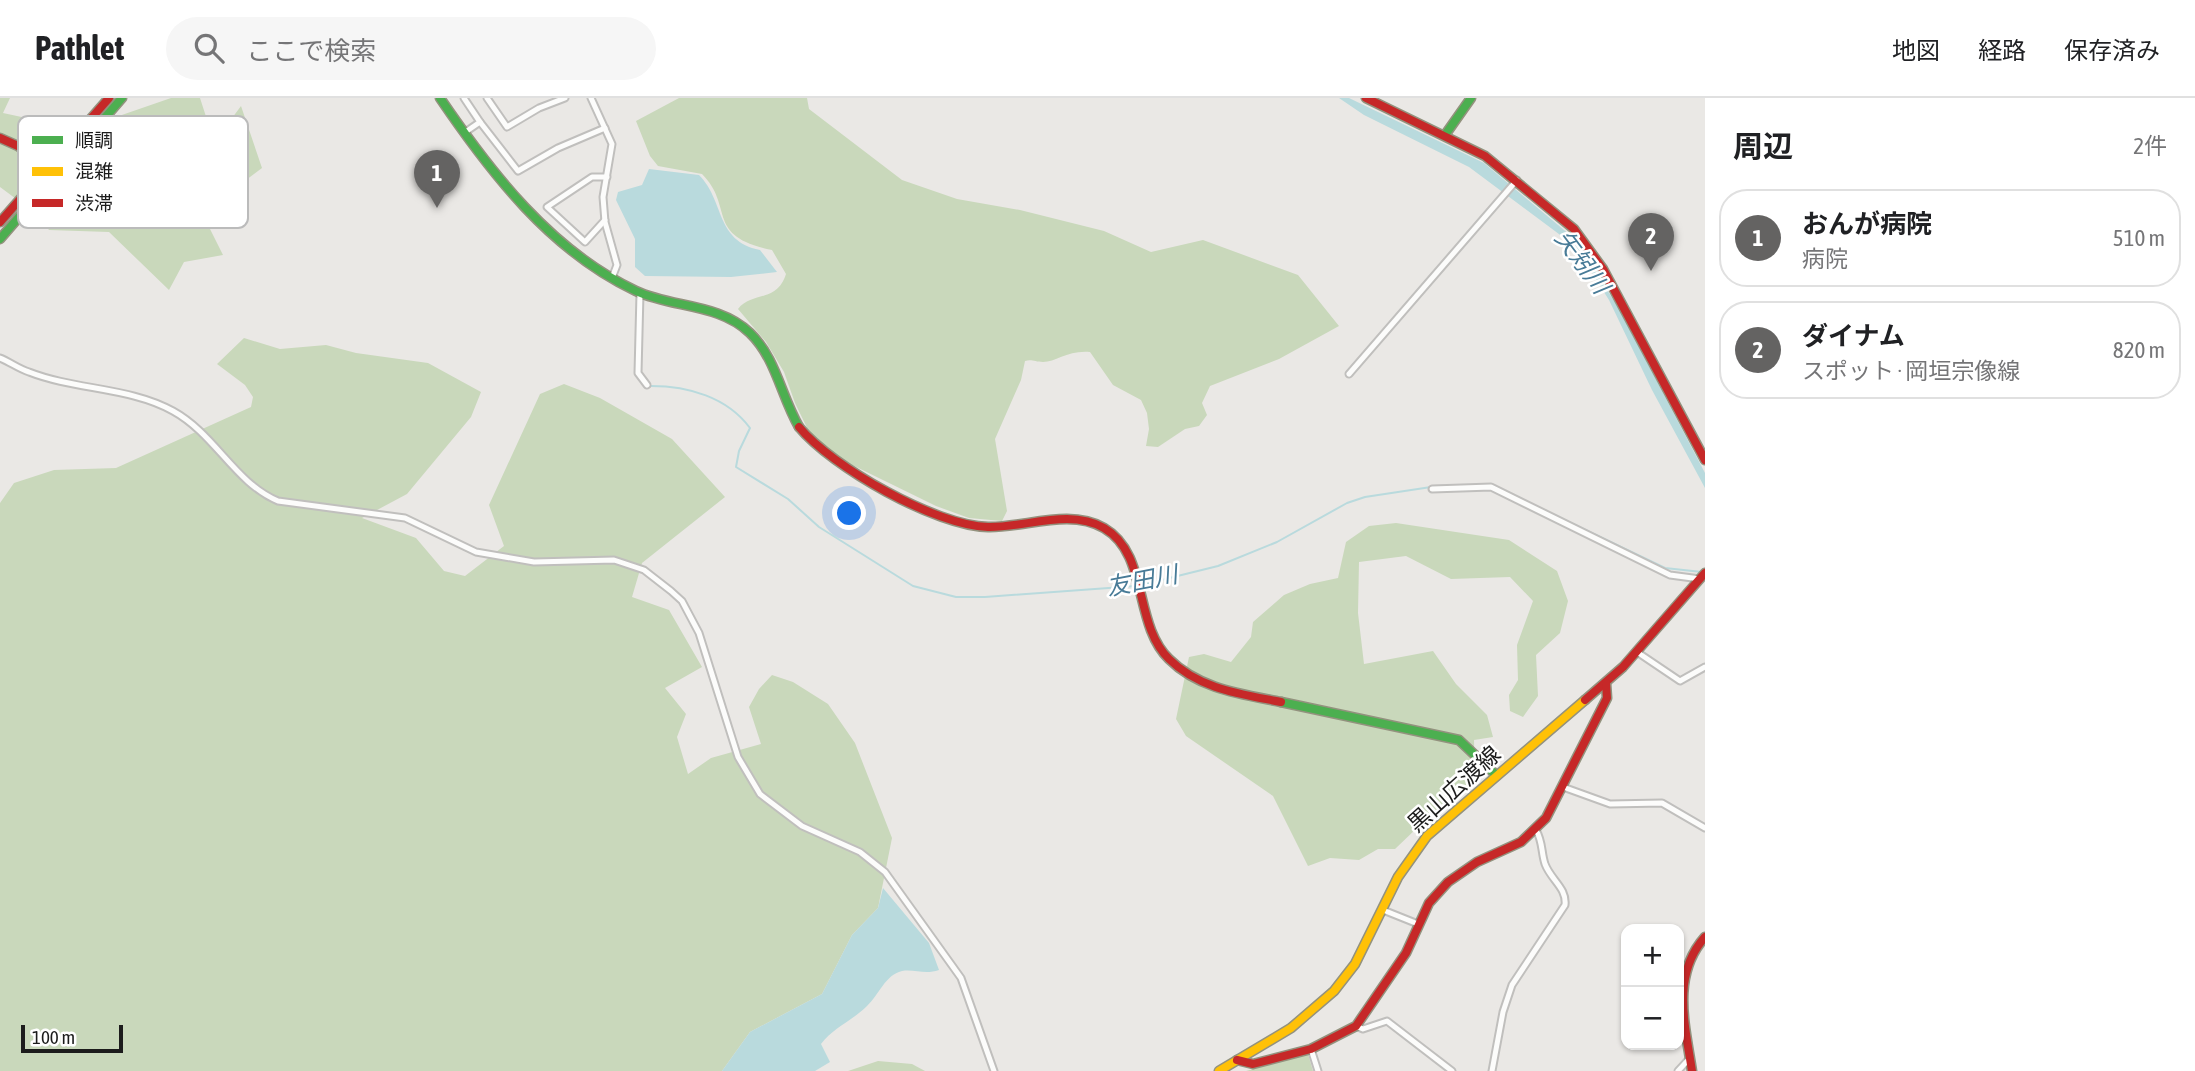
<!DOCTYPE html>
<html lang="ja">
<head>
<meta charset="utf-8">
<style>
  body { margin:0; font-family:"Asap Condensed","Noto Sans JP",sans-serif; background:#f6f6f6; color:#202124 }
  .controls { position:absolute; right:21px; bottom:21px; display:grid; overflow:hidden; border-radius:14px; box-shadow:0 2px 5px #0004 }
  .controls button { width:63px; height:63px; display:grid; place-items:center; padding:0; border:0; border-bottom:2px solid #e0e0e0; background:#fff; color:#202124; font:35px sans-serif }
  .scale { position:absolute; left:21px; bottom:18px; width:102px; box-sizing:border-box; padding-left:7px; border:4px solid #1c1c1c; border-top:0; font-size:19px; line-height:24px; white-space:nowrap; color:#1c1c1c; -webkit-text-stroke:5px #fff; paint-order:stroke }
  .you { position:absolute; left:850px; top:416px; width:24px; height:24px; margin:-18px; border:5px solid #fff; border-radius:50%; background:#1a73e8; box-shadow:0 0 0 10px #1a73e833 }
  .badge { display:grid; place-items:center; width:46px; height:46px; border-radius:50%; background:#646362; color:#fff; font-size:23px; font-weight:700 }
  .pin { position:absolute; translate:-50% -58px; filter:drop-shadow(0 2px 4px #0008) }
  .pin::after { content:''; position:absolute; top:37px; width:24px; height:21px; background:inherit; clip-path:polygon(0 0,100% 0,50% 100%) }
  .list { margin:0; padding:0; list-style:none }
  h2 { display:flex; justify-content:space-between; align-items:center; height:91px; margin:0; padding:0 28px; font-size:30px }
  h2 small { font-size:23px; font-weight:400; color:#757577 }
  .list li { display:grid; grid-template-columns:46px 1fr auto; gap:21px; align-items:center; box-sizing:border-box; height:98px; margin:0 14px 14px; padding:0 14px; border:2px solid #e0e0e0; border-radius:28px }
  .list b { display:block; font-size:26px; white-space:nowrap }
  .list p { margin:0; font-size:23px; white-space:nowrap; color:#757577 }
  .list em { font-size:23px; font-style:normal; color:#757577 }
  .icon { flex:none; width:38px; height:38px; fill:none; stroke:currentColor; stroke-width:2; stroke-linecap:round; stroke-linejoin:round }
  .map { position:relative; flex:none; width:1705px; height:973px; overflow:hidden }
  header { display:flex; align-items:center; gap:42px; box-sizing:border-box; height:98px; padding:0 35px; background:#fff; border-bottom:2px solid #e0e0e0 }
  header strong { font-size:33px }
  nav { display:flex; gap:38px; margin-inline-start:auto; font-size:24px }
  .search { width:490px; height:63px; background:#f6f6f6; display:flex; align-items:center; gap:18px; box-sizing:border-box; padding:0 24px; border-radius:38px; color:#757577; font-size:26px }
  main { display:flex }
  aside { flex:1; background:#fff }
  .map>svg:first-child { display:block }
</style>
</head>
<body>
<header>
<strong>Pathlet</strong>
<div class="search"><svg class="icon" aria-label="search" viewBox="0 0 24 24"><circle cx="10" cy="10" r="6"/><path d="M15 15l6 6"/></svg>ここで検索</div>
<nav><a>地図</a><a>経路</a><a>保存済み</a></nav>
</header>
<main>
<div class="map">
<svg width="1705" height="973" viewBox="0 0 1705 973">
  <rect width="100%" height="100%" fill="#eae8e5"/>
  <g fill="#c9d8bb">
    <polygon points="0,0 10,0 3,15 31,21 116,19 171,0 200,0 211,34 218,39 241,8 262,70 202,115 223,157 184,164 169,192 109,134 49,132 35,115 0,89"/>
    <path d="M679,0H807L809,11L902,82L957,101L1020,112L1104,133L1151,154L1203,142L1298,177L1339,228L1279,261L1210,288L1202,305L1207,317L1199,328L1185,331L1158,349L1146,348L1149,331L1147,315L1141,302L1113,287L1090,254C1068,252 1056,264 1043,264C1035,264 1032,261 1025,263L1021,282L995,341L1007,413L1002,423L969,420L936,408L840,361L811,338L795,305L784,274L766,244L738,211C752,193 777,205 786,176L772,152C704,138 735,109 702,76L658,68L650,58L636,23Z"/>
    <polygon points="244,240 280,251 326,247 356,255 428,265 481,294 471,319 407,396 362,420 416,440 444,473 465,478 504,448 489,407 540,296 564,286 600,300 672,341 725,399 642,465 632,499 669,512 702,569 665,590 686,616 677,639 688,676 711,660 761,646 749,609 759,591 772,577 793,584 828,606 855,645 892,740 878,810 852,837 822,896 750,934 722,973 0,973 0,405 14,385 54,372 116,370 251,309 253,299 245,287 217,266"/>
    <polygon points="1396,425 1509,442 1557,473 1568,503 1560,535 1536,557 1538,598 1523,619 1510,613 1509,597 1518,582 1517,547 1533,503 1510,479 1451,481 1406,458 1359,464 1358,515 1364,566 1433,553 1456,586 1487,617 1493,639 1474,642 1475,683 1440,708 1395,751 1378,751 1359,762 1330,760 1308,768 1273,698 1186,638 1176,621 1189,559 1204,556 1231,564 1251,539 1253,524 1284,497 1310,486 1338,480 1346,444 1369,428"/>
    <polygon points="1308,956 1313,973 1246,973"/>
    <polygon points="878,963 912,966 925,973 848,973"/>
  </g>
  <g fill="#b9dadd">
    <polygon points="1339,0 1349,0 1484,65 1576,142 1619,211 1705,375 1705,390 1652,292 1609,202 1575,148 1469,69 1364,17"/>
    <path d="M649,71L699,77C725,103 715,143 760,152L777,174L731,179L645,178L635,169V141L616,102L618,94L642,87Z"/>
    <path d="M883,790L929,845L939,872C925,877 915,871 902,873C885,877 879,897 867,908C853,922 833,930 821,946L830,964L815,973H722L750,934L822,896L852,837L878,810Z"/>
  </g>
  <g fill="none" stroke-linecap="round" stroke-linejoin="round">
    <g stroke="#b9dadd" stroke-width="2">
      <path d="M651,288C688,288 727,299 750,330L739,353L736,369L788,401L819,429L913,488L956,499H985L1136,488"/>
      <polyline points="1440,388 1490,387"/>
      <polyline points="1496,389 1522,401"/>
      <polyline points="1552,416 1665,470 1702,474"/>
      <polyline points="1141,487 1218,468 1277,444 1347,405 1365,399 1431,389"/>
    </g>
    <g stroke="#c0bfbd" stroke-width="9">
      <g id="street">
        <polyline points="464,0 480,24"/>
        <polyline points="487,0 507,29 539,10 565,0"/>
        <polyline points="591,0 612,46 603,99 605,124 617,167 612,180"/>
        <polyline points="464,35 480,24 518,73 558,50 605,30"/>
        <polyline points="605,122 585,144 547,109 592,79 607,79"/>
        <polyline points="640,195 638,275 647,287"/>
        <path d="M0,260C10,264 19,271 29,274C75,292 130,289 173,313C215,336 235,385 278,403L405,420L476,454L534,464L614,462L644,472L671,493L682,503L699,535L738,659L760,696L802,728L860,754L885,774L961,880L994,973"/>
        <polyline points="1349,276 1517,82"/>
        <polyline points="1432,391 1491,389 1670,477 1700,481"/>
        <polyline points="1637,554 1680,583 1705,569"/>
        <polyline points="1563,689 1610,706 1662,705 1705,730"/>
        <polyline points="1383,812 1418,826"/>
        <polyline points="1356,928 1363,931 1387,923 1452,973"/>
        <polyline points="1311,951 1318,973"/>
        <path d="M1492,973L1503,914L1512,887L1565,807C1567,790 1551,782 1545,766C1541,754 1543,744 1536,732"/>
        <polyline points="1678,973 1690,960"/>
      </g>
    </g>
    <g stroke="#93927e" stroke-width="11">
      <g id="fast">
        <path d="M440,0C491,75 551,153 636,193C672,210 719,205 750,235C776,260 781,298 799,329"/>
        <polyline points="1445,37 1471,0"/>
        <polyline points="0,141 122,0"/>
        <polyline points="1281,604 1459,642 1496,677"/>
      </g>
    </g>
    <g stroke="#93927e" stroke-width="11">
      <polyline id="slow" points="1219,973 1291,930 1334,893 1355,866 1398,779 1427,738 1585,602"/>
    </g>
    <g stroke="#93927e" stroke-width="11">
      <g id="jam">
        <polyline points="1366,0 1485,58 1574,131 1603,171 1705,362"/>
        <polyline points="0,40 18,48 52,72"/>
        <polyline points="0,124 109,0"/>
        <path d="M799,329C832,369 936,428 988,429C1025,430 1069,410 1104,430C1149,456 1133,526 1169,561C1199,591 1241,596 1281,604"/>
        <polyline points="1585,602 1623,569 1705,475"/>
        <polyline points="1237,962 1253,966 1311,951 1356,928 1406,855 1429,805 1448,784 1477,764 1521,744 1546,720 1607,600 1606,585"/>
        <path d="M1692,973C1685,927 1671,877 1705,839"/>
      </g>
    </g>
    <use href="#street" stroke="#fcfcfb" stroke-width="5"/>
    <use href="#fast" stroke="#4caf50" stroke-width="8"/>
    <use href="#slow" stroke="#ffc107" stroke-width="8"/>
    <use href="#jam" stroke="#c62828" stroke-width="8"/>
  </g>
  <g text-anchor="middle" stroke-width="5" stroke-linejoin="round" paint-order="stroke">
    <g font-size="23" fill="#1c1c1c" stroke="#fff">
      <text transform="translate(1454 691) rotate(-42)" y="8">黒山広渡線</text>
    </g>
    <g font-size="24" font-style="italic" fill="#487b97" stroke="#fff">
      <text transform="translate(1582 164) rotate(53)" y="8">矢矧川</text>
      <text transform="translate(1142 483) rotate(-11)" y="8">友田川</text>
    </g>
  </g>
  <rect x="18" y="18" width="230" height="112" rx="10" fill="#fff" stroke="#bbb" stroke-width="2"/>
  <rect x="32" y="38" width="31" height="8" fill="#4caf50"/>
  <rect x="32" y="69" width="31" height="9" fill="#ffc107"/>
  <rect x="32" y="101" width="31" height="8" fill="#c62828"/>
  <g font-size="19" fill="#1c1c1c">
    <text x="75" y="49">順調</text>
    <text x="75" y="80">混雑</text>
    <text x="75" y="112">渋滞</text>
  </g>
</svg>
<div class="controls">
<button>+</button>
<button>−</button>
</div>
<div class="scale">100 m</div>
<div class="you"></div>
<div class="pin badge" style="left:437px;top:110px">1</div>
<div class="pin badge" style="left:1651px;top:173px">2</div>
</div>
<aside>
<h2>周辺<small>2件</small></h2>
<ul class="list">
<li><span class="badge">1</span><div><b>おんが病院</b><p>病院</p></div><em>510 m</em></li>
<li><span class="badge">2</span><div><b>ダイナム</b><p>スポット · 岡垣宗像線</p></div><em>820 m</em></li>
</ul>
</aside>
</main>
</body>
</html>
